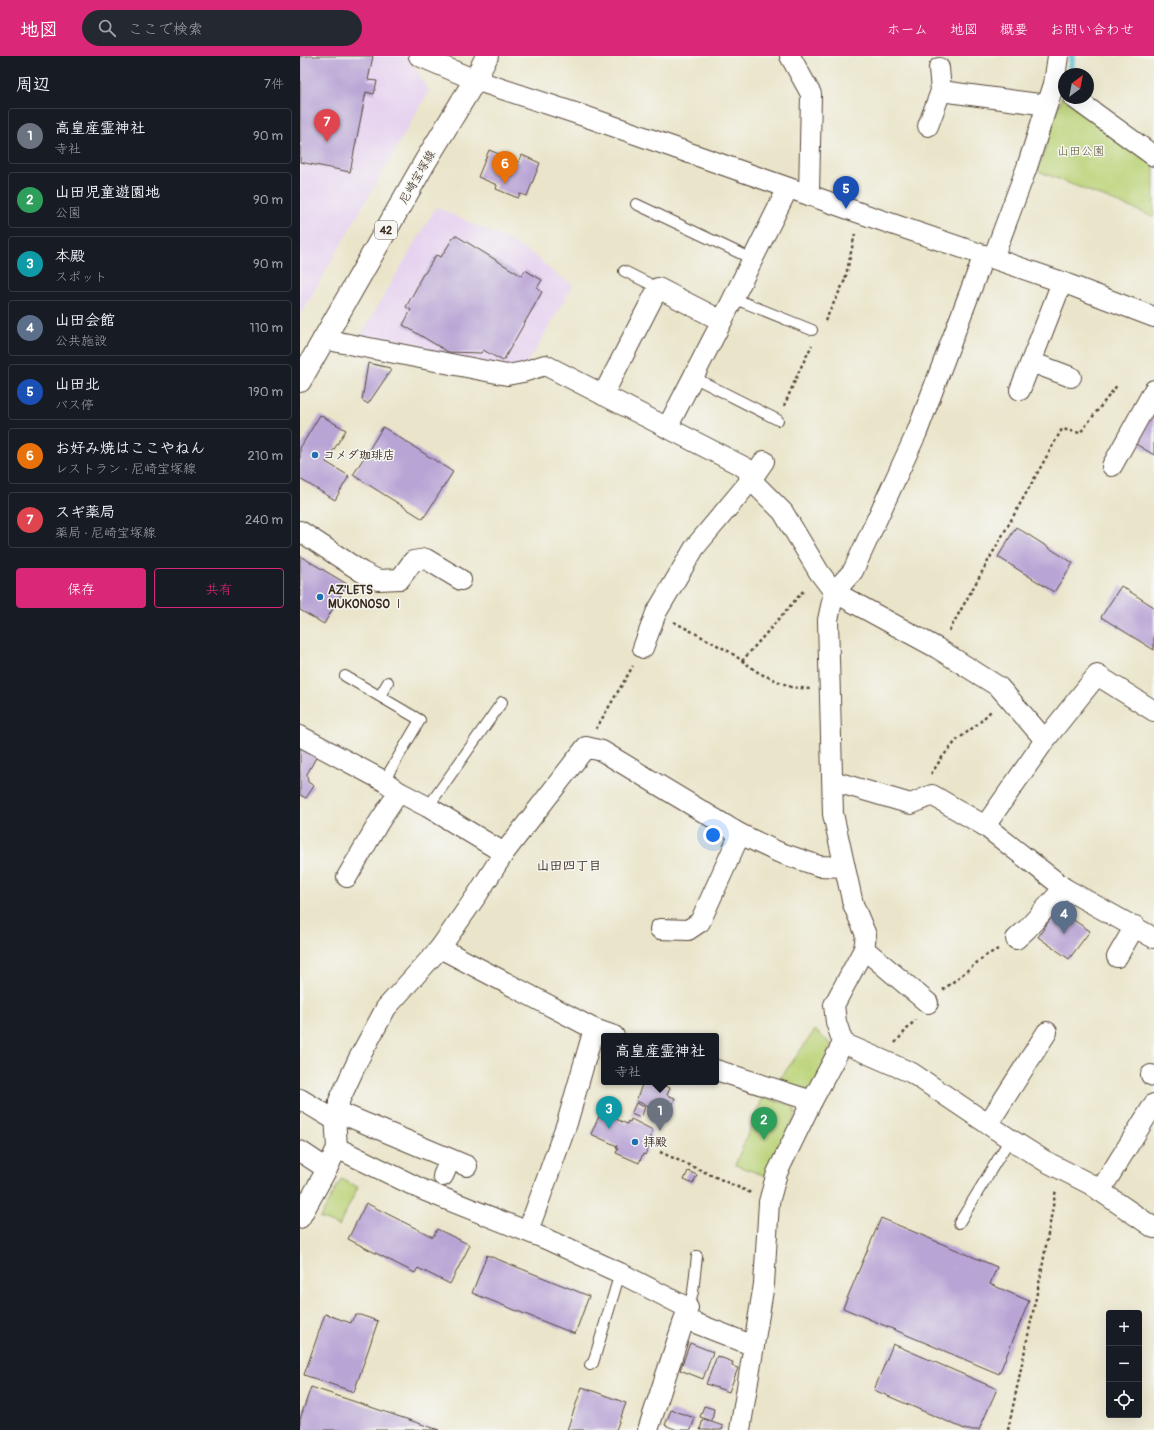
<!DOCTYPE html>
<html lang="ja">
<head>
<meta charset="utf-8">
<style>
  body { margin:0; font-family:Pangolin,"Klee One",sans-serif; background:#242831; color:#f1f3f6 }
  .controls { position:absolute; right:12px; bottom:12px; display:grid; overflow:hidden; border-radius:4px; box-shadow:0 4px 16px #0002 }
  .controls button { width:36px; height:36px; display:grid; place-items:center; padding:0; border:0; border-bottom:1px solid #363941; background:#171b24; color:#f1f3f6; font:20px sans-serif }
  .compass { position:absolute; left:758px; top:12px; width:36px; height:36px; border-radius:50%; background:#171b24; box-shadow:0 4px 16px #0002; rotate:32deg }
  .you { position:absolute; left:413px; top:779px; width:14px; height:14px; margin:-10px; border:3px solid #fff; border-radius:50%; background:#1a73e8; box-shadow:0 0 0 6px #1a73e833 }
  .badge { display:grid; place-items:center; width:26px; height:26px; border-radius:50%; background:#db2777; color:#fff; font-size:13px; font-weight:700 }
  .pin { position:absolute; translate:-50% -33px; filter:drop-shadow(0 1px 2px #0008) }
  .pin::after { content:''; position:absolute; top:21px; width:14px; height:12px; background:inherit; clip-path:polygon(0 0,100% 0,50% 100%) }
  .popup { position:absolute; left:301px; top:977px; width:118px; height:52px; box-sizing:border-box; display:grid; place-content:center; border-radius:4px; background:#171b24; filter:drop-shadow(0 1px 3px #0005); font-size:13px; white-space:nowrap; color:#9ea1a6 }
  .popup b { font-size:15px; color:#f1f3f6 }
  .popup::after { content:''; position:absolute; left:50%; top:100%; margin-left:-8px; border:8px solid transparent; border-top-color:#171b24 }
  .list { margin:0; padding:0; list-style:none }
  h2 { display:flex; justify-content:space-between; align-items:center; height:52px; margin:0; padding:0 16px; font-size:17px }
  h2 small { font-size:13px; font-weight:400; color:#9ea1a6 }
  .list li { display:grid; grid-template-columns:26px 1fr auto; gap:12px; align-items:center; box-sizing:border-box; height:56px; margin:0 8px 8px; padding:0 8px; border:1px solid #363941; border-radius:4px }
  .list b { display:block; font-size:15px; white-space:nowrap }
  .list p { margin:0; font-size:13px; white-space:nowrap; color:#9ea1a6 }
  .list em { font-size:13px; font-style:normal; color:#9ea1a6 }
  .actions { display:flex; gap:8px; padding:12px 16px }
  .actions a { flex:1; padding:9px 0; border:1px solid #db2777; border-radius:4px; text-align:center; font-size:14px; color:#db2777 }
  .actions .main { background:#db2777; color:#fff }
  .icon { flex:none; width:22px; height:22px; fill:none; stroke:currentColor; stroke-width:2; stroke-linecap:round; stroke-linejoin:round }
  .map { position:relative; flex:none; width:854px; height:1374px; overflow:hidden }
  header { display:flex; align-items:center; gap:24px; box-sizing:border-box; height:56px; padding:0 20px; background:#db2777; color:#fff }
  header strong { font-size:19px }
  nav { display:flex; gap:22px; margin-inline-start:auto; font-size:14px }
  .search { width:280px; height:36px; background:#242831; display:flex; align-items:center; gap:10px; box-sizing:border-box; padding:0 14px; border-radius:22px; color:#9ea1a6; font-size:15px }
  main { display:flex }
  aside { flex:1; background:#171b24 }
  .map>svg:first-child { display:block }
</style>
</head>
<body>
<header>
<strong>地図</strong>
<div class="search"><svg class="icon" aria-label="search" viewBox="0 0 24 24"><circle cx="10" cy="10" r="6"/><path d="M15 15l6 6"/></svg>ここで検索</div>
<nav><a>ホーム</a><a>地図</a><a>概要</a><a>お問い合わせ</a></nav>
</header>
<main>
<aside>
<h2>周辺<small>7件</small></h2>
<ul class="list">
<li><span class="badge" style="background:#6b7280">1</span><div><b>高皇産霊神社</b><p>寺社</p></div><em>90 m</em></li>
<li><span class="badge" style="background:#2e9e5b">2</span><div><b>山田児童遊園地</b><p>公園</p></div><em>90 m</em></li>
<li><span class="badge" style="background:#0f9aa8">3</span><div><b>本殿</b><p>スポット</p></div><em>90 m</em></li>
<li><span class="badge" style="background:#5c6f8a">4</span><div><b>山田会館</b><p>公共施設</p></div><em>110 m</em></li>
<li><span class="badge" style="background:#1a4fb4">5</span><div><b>山田北</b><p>バス停</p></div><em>190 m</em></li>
<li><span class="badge" style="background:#e8710a">6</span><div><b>お好み焼はここやねん</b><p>レストラン · 尼崎宝塚線</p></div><em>210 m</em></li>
<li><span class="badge" style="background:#e0444e">7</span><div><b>スギ薬局</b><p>薬局 · 尼崎宝塚線</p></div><em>240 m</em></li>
</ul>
<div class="actions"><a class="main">保存</a><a>共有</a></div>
</aside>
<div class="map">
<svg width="854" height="1374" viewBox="0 0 854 1374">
  <rect width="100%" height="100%" fill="#f6f6f2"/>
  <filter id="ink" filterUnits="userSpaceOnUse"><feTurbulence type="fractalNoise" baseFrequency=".025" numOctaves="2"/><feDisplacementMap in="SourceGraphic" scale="8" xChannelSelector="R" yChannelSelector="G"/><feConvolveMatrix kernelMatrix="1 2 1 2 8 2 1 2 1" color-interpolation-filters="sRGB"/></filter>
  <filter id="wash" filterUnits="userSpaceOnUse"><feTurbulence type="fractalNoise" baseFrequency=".012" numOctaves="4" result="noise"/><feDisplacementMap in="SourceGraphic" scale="16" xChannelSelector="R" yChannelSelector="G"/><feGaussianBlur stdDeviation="0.9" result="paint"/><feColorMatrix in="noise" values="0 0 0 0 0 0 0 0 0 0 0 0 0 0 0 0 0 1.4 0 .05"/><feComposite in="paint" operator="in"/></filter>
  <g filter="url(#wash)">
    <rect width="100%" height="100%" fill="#eae5ca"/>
    <g fill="#e6d2f0">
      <polygon points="0,0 107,0 129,35 0,260"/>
      <polygon points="136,151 214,187 235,200 253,216 273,229 235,295 224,310 208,313 59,282"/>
    </g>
    <g fill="#bbd378" stroke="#7b7e4b">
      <polygon points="762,40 854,105 854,161 738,115"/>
      <polygon points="515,974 532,989 512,1035 477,1027"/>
      <polygon points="463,1041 493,1050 496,1059 466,1120 435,1109"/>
      <polygon points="41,1123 58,1131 39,1170 20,1162"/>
    </g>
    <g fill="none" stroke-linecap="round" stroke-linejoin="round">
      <polyline stroke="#56c0d1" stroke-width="7" points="770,18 772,0"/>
    </g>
    <g id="blocks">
      <g fill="#b9a5d5">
        <polygon points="0,0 73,0 68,24 77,25 74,38 66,36 50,116 0,106"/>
        <polygon points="189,94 219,106 222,99 240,107 227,140 220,138 218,142 196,133 197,129 178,121"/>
        <polygon points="155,179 222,220 225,214 242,224 237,232 242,236 203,305 183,294 181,297 148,296 103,269 111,254 106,251 118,229 118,227 123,218 125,217 136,199 141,201"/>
        <polygon points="68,307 90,312 91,314 68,348 62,344"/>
        <polygon points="854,355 854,399 834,387"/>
        <polygon points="20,359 46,374 26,406 49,420 35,444 0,423 0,392"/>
        <polygon points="83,371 153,416 123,463 53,419"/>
        <polygon points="716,471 773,507 754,536 698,501"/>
        <polygon points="0,500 47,528 24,568 0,554"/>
        <polygon points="821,530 854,551 854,594 801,561"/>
        <polygon points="0,688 18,698 7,718 8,726 14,730 6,742 0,739"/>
        <polygon points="757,853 790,875 769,903 738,881"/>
        <polygon points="343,1026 355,1026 370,1032 367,1039 375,1042 369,1058 336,1045"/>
        <polygon points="336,1047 345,1051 341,1062 331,1058"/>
        <polygon points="301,1056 327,1068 328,1065 330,1066 331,1063 353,1074 350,1081 353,1082 345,1099 343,1098 339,1107 316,1097 318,1093 316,1092 317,1090 291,1078"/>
        <polygon points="388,1115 397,1119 393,1128 384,1124"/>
        <polygon points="66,1147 133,1181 137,1173 170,1189 150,1228 118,1212 115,1217 48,1183"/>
        <polygon points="581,1162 697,1211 690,1228 729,1245 699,1318 543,1252"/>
        <polygon points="187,1199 289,1240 275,1278 172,1237"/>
        <polygon points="25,1258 51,1267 53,1262 56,1259 60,1259 78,1265 54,1336 4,1319"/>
        <polygon points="390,1287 413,1296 403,1323 380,1314"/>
        <polygon points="593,1288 697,1333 679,1374 667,1374 574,1334"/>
        <polygon points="417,1300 433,1306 432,1310 438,1312 429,1336 406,1328"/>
        <polygon points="11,1331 139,1374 0,1374 0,1363"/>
        <polygon points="282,1331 326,1347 316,1374 267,1374"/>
        <polygon points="404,1350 414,1353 412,1365 400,1361"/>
        <polygon points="371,1354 395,1362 391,1374 377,1374 365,1369"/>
        <polygon points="403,1363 423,1370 422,1374 400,1374"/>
      </g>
    </g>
  </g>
  <g filter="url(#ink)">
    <use href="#blocks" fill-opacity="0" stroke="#554638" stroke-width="1"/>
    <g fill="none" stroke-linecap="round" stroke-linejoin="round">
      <g stroke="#554638" stroke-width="12">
        <g id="service">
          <polyline points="336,148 452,203"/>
          <polyline points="324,215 358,232"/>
          <polyline points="433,242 512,274"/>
          <polyline points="393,321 478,364"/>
          <polyline points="45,620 120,664 84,725"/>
          <polyline points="80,640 88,626"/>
          <polyline points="128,751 202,646"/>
          <polyline points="659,1167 710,1083"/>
          <polyline points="388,1252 393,1236 397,1200"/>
          <polyline points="290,1309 293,1307 320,1217"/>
        </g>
      </g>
      <g stroke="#554638" stroke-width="22">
        <g id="minor">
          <polyline points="119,0 175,24 290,62 560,157 762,226 854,261"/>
          <polyline points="490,0 511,38 509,139"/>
          <polyline points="641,35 747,49"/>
          <polyline points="774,42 854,100"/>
          <polyline points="628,70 641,35 639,12"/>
          <polyline points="684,199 617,376 553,515 534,536 528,564 533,758 553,848 566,879 564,893 534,949 536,966 543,987 612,1017 710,1083 745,1105 790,1128 854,1172"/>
          <polyline points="693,202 727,111 754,28 758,0"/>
          <polyline points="23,283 207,319 223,316 245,309 446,412 451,424 483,456 519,516 534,536 637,592 699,631 745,684"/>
          <polyline points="731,306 771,321"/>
          <polyline points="720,334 762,226"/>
          <polyline points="303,339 358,232 422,265"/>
          <polyline points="367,372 422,265 488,132"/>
          <polyline points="812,410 854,334"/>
          <polyline points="0,475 62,516 78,524 100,523 113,505 126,503 161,524"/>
          <polyline points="343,592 356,557 395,491 451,424 464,405"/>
          <polyline points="0,680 84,725 99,736 128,751 204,797"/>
          <polyline points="533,725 611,748 632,739 685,770 764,832 854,882"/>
          <polyline points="685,770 745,684 797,619 854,655"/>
          <polyline points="47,821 79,766 99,736"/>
          <polyline points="360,873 388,874 400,866 440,778"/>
          <polyline points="716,883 727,873 764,832"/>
          <polyline points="140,892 294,973 314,980"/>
          <polyline points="564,893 628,947"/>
          <polyline points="817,901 835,870"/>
          <polyline points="416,1014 512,1045"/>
          <polyline points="851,1019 854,1020"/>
          <polyline points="0,1043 30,1061 35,1059 43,1058 167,1110"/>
          <polyline points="688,1068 747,976"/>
          <polyline points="37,1092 123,1134 246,1183 320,1217 388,1252 348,1374"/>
          <polyline points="0,1095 27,1113"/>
          <polyline points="143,1120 150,1104"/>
          <polyline points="800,1135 854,1048"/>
          <polyline points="0,1162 27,1113 37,1092 35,1059 39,1053 39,1045 58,1004 86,952 140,892 177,839 204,797 286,691 302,695 440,778 478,796 519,810 545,811"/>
          <polyline points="228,1175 267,1067 294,973"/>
          <polyline points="385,1263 454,1290"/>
          <polyline points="440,1374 464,1228 469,1146 477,1117 512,1045 543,987"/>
        </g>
      </g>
      <g stroke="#554638" stroke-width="24">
        <polyline id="primary" points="0,325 125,106 175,24 187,0"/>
      </g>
      <g stroke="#554638" stroke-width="2.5" stroke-dasharray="3 3" stroke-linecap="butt">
        <polyline points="525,265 545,224 555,178"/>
        <polyline points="484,350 500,313 512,289"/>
        <polyline points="374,566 430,596 459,617 491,631 510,633"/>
        <polyline points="649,575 762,373 780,377 818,328"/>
        <polyline points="442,605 505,533"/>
        <polyline points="296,673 333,610"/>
        <polyline points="631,718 643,700 657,684 679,667 692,654"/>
        <polyline points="643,934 685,900 698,893"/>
        <polyline points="595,987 615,964"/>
        <polyline points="360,1096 451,1137"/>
        <polyline points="708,1374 741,1218 756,1133"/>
      </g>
      <use href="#service" stroke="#fff" stroke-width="10"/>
      <use href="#minor" stroke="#fff" stroke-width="20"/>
      <use href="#primary" stroke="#fff" stroke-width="22"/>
    </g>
  </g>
  <g fill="#1f6fb2" stroke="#f6f6f2" stroke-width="1.5">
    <circle cx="15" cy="399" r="4"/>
    <circle cx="20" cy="541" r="4"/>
    <circle cx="335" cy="1086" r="4"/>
  </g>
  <g text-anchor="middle" stroke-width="3" stroke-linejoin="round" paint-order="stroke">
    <rect fill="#f6f6f2" stroke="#73675e" stroke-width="1" x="75" y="165" width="22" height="18" rx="3"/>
    <g font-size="11" font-weight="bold" fill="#3b2a1e">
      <text x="86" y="178">42</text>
    </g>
    <g font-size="12" fill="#5b5434" stroke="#f6f6f2">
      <text x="781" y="99">山田公園</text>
    </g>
    <g font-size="12" fill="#3b2a1e" stroke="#f6f6f2">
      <text transform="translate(117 121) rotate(-60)" y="4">尼崎宝塚線</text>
    </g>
    <g font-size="12" font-weight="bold" fill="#3b2a1e" stroke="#f6f6f2" text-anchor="start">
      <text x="23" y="403">コメダ珈琲店</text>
      <text x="28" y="538">AZ'LETS<tspan x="28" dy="14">MUKONOSO Ⅰ</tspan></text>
      <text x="343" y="1090">拝殿</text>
    </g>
    <g font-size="13" font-weight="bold" fill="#3b2a1e" stroke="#f6f6f2">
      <text x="269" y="814">山田四丁目</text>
    </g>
  </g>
</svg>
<div class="controls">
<button>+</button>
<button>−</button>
<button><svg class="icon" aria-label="locate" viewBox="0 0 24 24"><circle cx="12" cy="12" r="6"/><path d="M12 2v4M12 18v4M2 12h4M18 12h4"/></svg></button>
</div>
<svg class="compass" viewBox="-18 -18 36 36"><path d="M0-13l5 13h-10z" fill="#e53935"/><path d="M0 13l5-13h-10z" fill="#9ea1a6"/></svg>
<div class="you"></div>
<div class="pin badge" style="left:360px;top:1075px;background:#6b7280">1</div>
<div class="popup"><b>高皇産霊神社</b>寺社</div>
<div class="pin badge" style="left:464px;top:1084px;background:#2e9e5b">2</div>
<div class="pin badge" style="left:309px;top:1073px;background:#0f9aa8">3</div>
<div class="pin badge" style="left:764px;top:878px;background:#5c6f8a">4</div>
<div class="pin badge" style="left:546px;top:153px;background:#1a4fb4">5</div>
<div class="pin badge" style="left:205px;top:128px;background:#e8710a">6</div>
<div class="pin badge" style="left:27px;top:86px;background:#e0444e">7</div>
</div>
</main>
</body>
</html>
